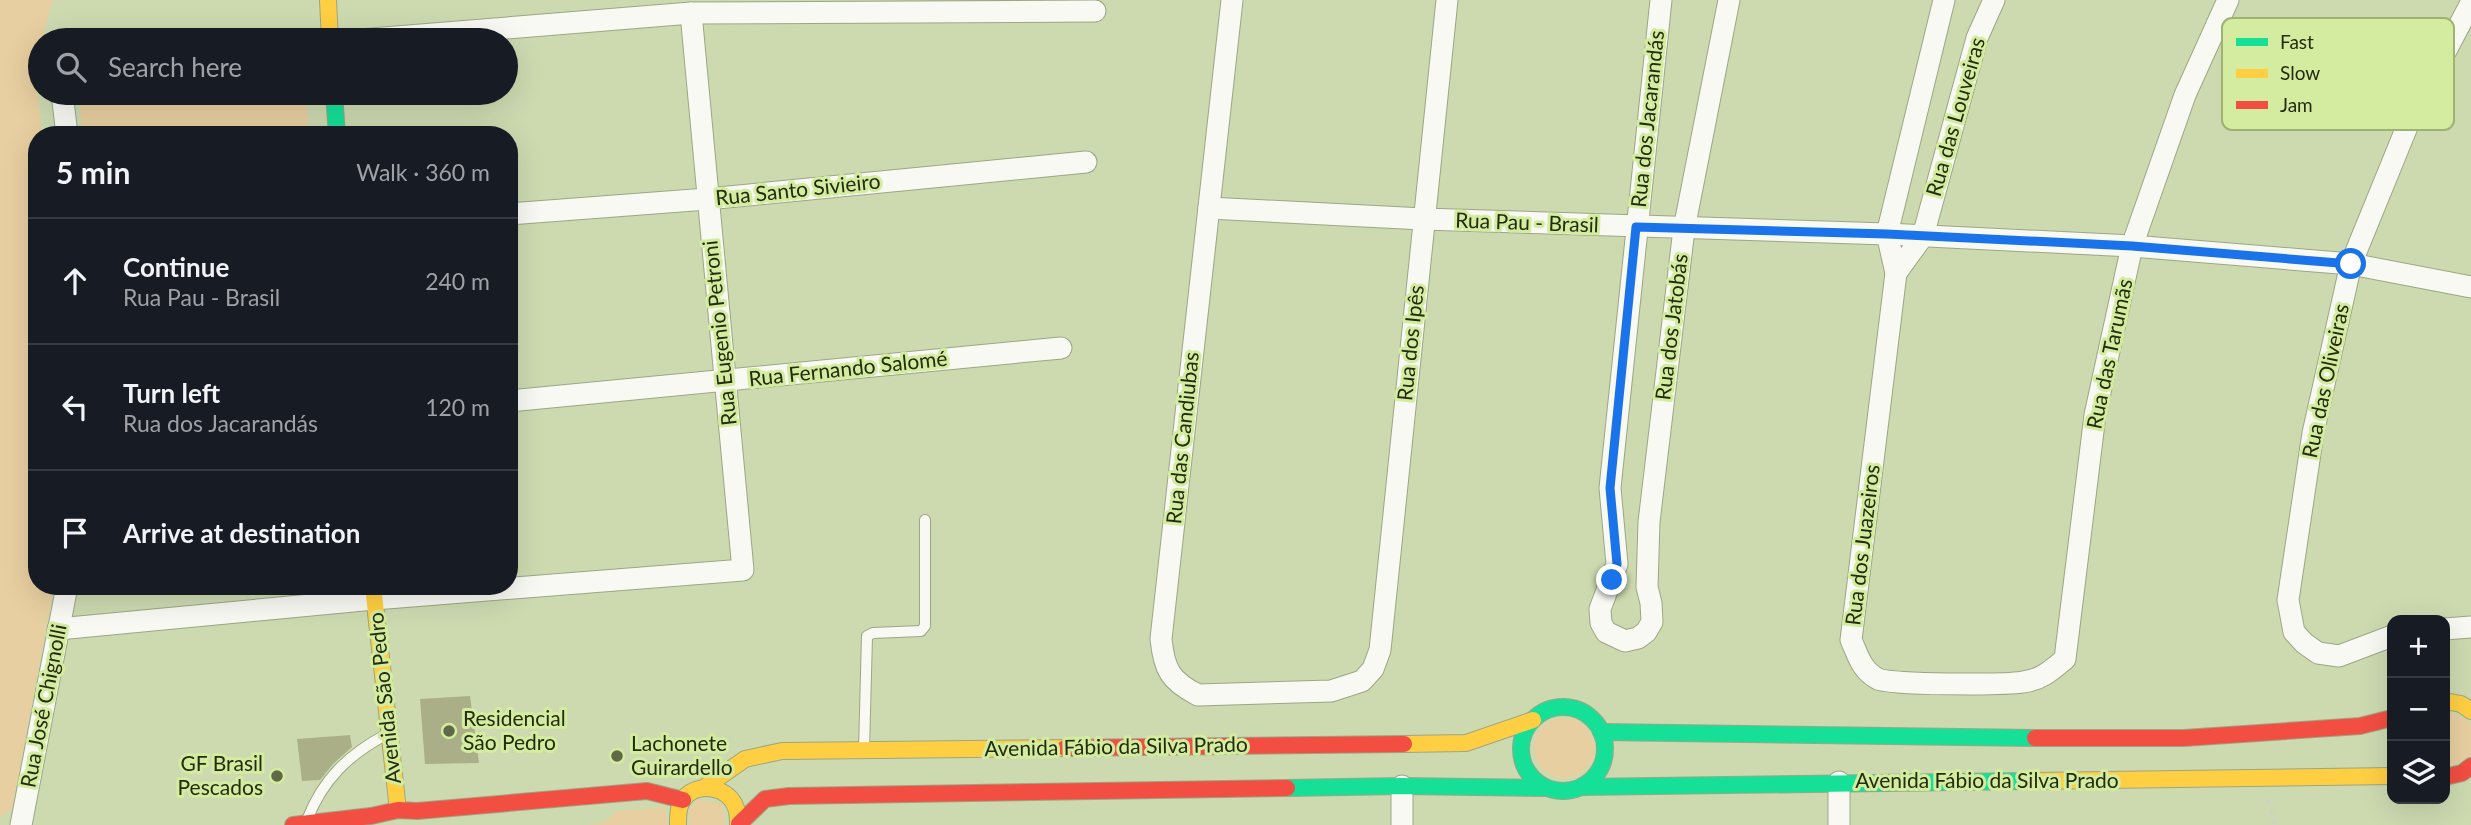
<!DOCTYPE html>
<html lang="en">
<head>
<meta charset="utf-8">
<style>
  body { margin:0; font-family:Lato,sans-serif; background:#20242c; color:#f1f3f6 }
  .controls { position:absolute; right:21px; bottom:21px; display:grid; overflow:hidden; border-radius:14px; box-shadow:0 7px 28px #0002 }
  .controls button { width:63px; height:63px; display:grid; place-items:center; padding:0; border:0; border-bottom:2px solid #363941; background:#171b24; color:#f1f3f6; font:35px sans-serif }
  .stop { position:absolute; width:21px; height:21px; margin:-16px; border:5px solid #1a73e8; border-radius:50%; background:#fff }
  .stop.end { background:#1a73e8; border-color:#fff; box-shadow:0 2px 7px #0008 }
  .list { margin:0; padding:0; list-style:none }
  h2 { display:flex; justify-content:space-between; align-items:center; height:91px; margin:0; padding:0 28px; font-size:30px }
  h2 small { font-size:23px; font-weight:400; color:#9ea1a6 }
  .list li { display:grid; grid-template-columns:46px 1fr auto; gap:21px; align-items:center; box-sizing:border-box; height:126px; padding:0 28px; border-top:2px solid #363941 }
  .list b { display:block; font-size:26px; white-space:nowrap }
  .list p { margin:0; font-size:23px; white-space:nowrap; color:#9ea1a6 }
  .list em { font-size:23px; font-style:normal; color:#9ea1a6 }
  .icon { flex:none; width:38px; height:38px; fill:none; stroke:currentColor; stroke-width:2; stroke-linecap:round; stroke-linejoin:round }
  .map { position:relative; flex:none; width:2471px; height:825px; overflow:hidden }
  .search { position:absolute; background:#171b24; box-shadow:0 7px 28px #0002; left:28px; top:28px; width:490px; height:77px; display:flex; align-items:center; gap:18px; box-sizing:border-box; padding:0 24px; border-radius:38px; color:#9ea1a6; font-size:26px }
  .panel { position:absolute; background:#171b24; box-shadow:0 7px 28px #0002; left:28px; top:126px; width:490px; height:469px; border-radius:28px }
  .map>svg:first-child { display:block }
</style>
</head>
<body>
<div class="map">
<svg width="2471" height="825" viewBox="0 0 2471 825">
  <rect width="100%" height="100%" fill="#cddab0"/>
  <g fill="#e8cfa1">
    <polygon points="0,0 63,0 52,1 35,66 42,135 37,135 37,586 54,586 12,809 0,817"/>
    <polygon points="79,93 305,93 310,135 82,135"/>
    <polygon points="2445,709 2468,720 2471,726 2471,752 2469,757 2445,769"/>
    <circle cx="1564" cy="748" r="30"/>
    <polygon points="697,800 722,803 725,825 689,825 689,810"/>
    <polygon points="665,807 668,825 586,825 603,823 617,811"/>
  </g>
  <g fill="#abaf88">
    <polygon points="470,696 479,763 425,764 420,699"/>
    <polygon points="350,735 352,747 333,764 320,780 302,781 297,739"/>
  </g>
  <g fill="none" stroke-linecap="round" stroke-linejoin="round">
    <g stroke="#9ca685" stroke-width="12">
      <g id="lane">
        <polyline points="864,750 867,636 873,633 921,631 925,626 925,520"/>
        <path d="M307,820C323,779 348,755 387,734"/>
      </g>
    </g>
    <g stroke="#9ca685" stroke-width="23">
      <g id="street">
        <path d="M1232,0L1161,639C1164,669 1170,681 1198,695L1331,691L1362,681L1373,669L1380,650L1447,0"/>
        <polyline points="1661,0 1610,488 1617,564 1600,609 1601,623 1606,632 1625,641 1638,638 1646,632 1652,622 1651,603 1647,587 1649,522 1684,229 1729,0"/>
        <path d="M1944,0L1887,234L1896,273L1851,640C1858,655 1861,670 1878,679C1890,685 2005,685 2023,682C2041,680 2052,670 2065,659L2095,415L2132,246L2185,95L2228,0"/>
        <polyline points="359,40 691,13 1095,11"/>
        <polyline points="62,93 67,135"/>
        <polyline points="1209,208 1423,219 1887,234 2132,246 2351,264 2471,287"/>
        <polyline points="509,214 707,199 1086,162"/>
        <polyline points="1896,273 1923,236 1977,38 1994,0"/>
        <polyline points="509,401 1061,348"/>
        <polyline points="58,629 374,599 743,570 691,13"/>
        <polyline points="2445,629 2471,627"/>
        <polyline points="2392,636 2339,656 2318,653 2304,643 2294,632 2288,600 2313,433 2351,264 2411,117 2471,3"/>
        <polyline points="1839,782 1839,825"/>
        <polyline points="21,825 67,586"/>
        <polyline points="1402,825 1402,786"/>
      </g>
    </g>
    <g stroke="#9ca685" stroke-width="18">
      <g id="fast">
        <polyline points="334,93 337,135"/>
        <circle cx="1563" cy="749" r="42"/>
        <polyline points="1601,732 2035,738"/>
        <polyline points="1582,787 2030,781"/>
        <polyline points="1287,788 1402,786 1546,788"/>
      </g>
    </g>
    <g stroke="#9ca685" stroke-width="18">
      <g id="slow">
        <polyline points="328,0 330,40"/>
        <polyline points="373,586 398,810"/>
        <polyline points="2445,701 2461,704 2471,711"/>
        <polyline points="1404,744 1466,743 1533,720"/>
        <polyline points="2030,781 2392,776"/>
        <polyline points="705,787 745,759 782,751 1065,748"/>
        <path d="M678,825C678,815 678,806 684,798C699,781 729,787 736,808C738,813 738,820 738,825"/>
      </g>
    </g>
    <g stroke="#9ca685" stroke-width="18">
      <g id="jam">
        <polyline points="2035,738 2184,738 2360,726 2392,718"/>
        <polyline points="1065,748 1404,744"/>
        <polyline points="2445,777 2462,773 2471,766"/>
        <polyline points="739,824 765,799 789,796 1287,788"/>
        <polyline points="293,825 371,816 398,810 417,811 647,791 683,800"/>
      </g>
    </g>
    <polyline stroke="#ced2c5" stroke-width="3.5" stroke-dasharray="5 5" stroke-linecap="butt" points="2268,800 2275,825"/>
    <use href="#lane" stroke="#f8f9f3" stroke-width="10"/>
    <use href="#street" stroke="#f8f9f3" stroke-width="21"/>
    <use href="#fast" stroke="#16e098" stroke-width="16"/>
    <use href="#slow" stroke="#ffcf43" stroke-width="16"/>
    <use href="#jam" stroke="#f24e42" stroke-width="16"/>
  </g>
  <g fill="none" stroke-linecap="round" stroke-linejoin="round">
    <polyline stroke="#1a73e8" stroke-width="9" points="1612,580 1617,564 1610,488 1636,227 1887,234 2132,246 2351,264"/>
  </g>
  <g fill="#5f6947" stroke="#d3ec9f" stroke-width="2.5">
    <circle cx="449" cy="731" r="7"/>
    <circle cx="617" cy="756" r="7"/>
    <circle cx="277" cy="776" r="7"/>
  </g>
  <g text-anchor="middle" stroke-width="6" stroke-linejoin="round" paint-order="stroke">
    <g font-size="21" fill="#242c0e" stroke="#d3ec9f">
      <text transform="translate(1956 117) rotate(-74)" y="7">Rua das Louveiras</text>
      <text transform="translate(1648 119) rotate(-84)" y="7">Rua dos Jacarandás</text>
      <text transform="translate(798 190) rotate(-6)" y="7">Rua Santo Sivieiro</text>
      <text transform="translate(1527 223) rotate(2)" y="7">Rua Pau - Brasil</text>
      <text transform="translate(1672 327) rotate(-83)" y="7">Rua dos Jatobás</text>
      <text transform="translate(720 333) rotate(-96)" y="7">Rua Eugenio Petroni</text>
      <text transform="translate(1411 343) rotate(-84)" y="7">Rua dos Ipês</text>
      <text transform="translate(2110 354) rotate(-78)" y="7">Rua das Tarumãs</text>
      <text transform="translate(848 369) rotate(-6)" y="7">Rua Fernando Salomé</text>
      <text transform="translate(2326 381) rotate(-78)" y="7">Rua das Oliveiras</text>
      <text transform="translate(1183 438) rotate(-84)" y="7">Rua das Candiubas</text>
      <text transform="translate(1863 545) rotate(-83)" y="7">Rua dos Juazeiros</text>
      <text transform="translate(385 698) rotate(-96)" y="7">Avenida São Pedro</text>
      <text transform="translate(44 706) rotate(-79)" y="7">Rua José Chignolli</text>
      <text transform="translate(1116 747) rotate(-1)" y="7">Avenida Fábio da Silva Prado</text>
      <text x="1987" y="788">Avenida Fábio da Silva Prado</text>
    </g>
    <g font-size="21" fill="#242c0e" stroke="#d3ec9f" text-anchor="start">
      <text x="463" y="726">Residencial<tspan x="463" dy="24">São Pedro</tspan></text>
      <text x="631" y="751">Lachonete<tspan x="631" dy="24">Guirardello</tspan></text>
      <text x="263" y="771" text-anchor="end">GF Brasil<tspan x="263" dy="24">Pescados</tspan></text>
    </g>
  </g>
  <rect x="2222" y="18" width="232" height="112" rx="10" fill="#d3ec9f" stroke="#9eb274" stroke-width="2"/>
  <rect x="2236" y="38" width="32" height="8" fill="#16e098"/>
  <rect x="2236" y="69" width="32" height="9" fill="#ffcf43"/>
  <rect x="2236" y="101" width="32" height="8" fill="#f24e42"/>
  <g font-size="19" fill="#242c0e">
    <text x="2280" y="49">Fast</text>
    <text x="2280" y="80">Slow</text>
    <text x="2280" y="112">Jam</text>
  </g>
</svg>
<div class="controls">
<button>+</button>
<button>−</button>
<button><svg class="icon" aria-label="layers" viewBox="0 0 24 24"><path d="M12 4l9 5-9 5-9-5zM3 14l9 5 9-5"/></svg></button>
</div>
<div class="stop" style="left:2351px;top:264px"></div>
<div class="stop end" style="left:1612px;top:580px"></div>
<div class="search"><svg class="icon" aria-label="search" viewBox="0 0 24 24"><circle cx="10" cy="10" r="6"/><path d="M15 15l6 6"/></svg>Search here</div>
<section class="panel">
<h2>5 min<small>Walk · 360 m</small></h2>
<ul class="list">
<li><svg class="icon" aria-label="ahead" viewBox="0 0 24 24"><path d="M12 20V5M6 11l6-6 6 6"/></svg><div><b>Continue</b><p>Rua Pau - Brasil</p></div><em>240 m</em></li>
<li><svg class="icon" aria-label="left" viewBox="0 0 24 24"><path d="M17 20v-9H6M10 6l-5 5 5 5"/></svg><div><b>Turn left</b><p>Rua dos Jacarandás</p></div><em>120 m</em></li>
<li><svg class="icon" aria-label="arrive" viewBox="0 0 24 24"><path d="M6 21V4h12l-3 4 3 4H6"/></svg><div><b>Arrive at destination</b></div></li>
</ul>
</section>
</div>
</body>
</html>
